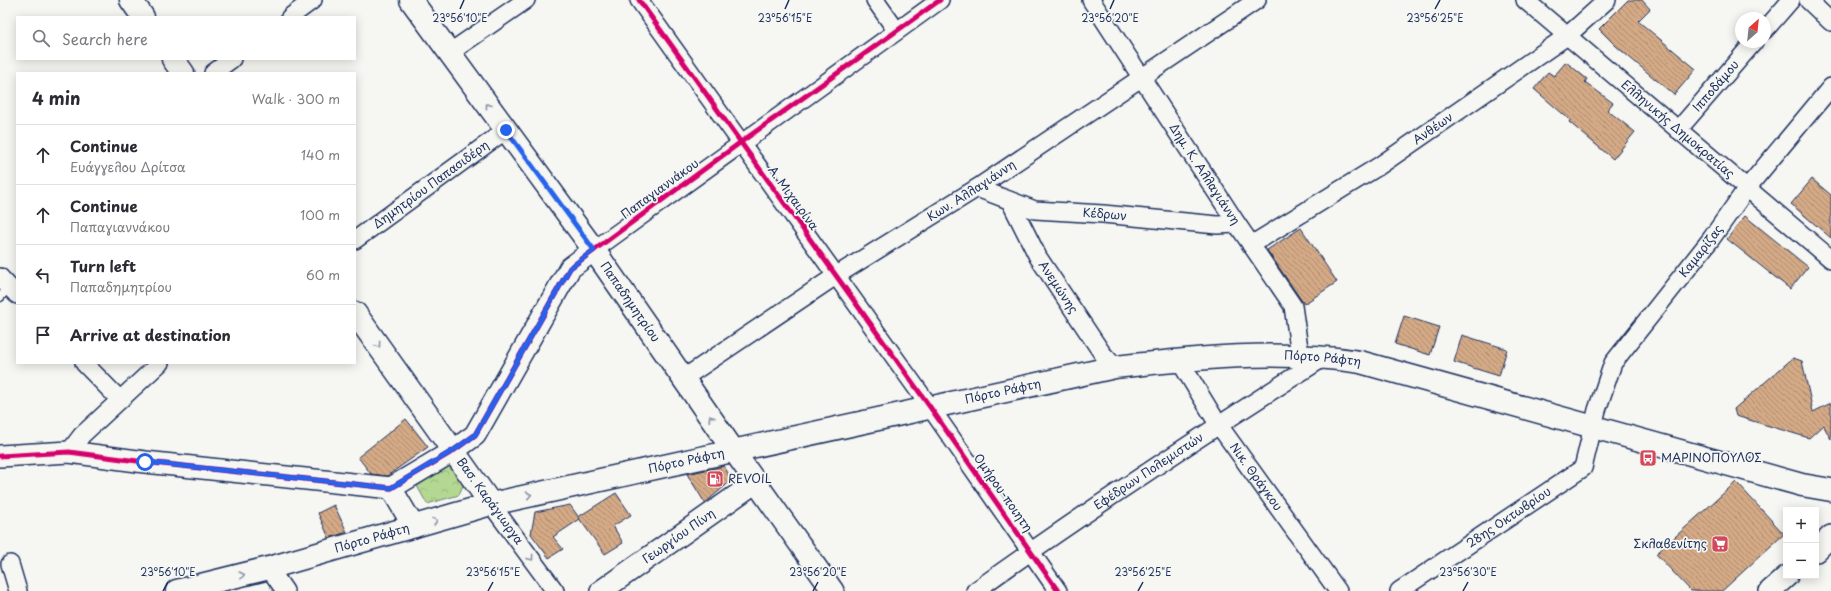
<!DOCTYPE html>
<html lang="en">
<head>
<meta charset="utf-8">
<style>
  body { margin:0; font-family:"Playpen Sans",sans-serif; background:#f2f2f3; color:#2b2b33 }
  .controls { position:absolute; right:12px; bottom:12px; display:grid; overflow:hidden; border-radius:0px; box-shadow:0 2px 10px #0003 }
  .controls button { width:36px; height:36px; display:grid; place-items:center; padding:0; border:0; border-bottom:1px solid #e1e1e2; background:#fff; color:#2b2b33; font:20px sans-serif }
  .compass { position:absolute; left:1735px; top:12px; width:36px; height:36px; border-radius:50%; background:#fff; box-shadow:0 2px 10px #0003; rotate:27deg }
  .stop { position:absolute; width:12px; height:12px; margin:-9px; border:3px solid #2563eb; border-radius:50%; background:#fff }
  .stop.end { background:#2563eb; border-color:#fff; box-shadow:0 1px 4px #0008 }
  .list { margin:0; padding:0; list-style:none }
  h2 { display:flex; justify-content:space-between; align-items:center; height:52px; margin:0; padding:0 16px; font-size:17px }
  h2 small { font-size:13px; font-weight:400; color:#7c7c81 }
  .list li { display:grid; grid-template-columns:26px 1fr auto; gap:12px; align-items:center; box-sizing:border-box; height:60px; padding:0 16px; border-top:1px solid #e1e1e2 }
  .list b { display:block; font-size:15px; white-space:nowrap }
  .list p { margin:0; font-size:13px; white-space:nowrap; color:#7c7c81 }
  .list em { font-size:13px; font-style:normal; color:#7c7c81 }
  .icon { flex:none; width:22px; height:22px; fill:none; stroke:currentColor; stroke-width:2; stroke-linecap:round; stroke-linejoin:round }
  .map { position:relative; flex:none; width:1831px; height:591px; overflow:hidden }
  .search { position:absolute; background:#fff; box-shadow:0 2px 10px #0003; left:16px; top:16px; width:340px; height:44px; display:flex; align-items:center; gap:10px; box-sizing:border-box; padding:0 14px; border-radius:0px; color:#7c7c81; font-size:15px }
  .panel { position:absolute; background:#fff; box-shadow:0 2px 10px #0003; left:16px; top:72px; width:340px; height:292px; border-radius:0px }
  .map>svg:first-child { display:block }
</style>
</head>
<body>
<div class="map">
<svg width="1831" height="591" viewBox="0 0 1831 591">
  <defs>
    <pattern id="park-crowns" width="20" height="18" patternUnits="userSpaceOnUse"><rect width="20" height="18" fill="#b4d792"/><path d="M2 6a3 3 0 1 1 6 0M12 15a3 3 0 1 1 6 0" fill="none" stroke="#9ab980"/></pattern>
    <pattern id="building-back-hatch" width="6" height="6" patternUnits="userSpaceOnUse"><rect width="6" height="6" fill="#d4aa86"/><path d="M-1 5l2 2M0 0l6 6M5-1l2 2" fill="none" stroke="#ab8b71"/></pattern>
  </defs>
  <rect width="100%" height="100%" fill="#f6f6f2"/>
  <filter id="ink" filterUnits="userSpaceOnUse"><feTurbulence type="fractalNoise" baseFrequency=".025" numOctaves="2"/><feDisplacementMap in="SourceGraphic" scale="8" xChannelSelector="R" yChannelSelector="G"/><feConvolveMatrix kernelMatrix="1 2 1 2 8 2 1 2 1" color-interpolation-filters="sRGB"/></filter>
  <g filter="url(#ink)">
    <polygon fill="url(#park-crowns)" stroke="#688378" points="453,463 465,480 459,495 427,504 417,486"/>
    <g fill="url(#building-back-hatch)" stroke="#1b2f5e">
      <polygon points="1628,0 1642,0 1650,9 1638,21 1696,69 1674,95 1616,46 1599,29"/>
      <polygon points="1566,62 1587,79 1585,82 1613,103 1607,110 1635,132 1613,159 1569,122 1570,120 1534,89 1548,72 1554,76"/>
      <polygon points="1812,179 1831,195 1831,238 1791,204"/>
      <polygon points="1745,216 1808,267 1790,289 1727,239"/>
      <polygon points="1301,228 1337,282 1304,304 1267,250"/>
      <polygon points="1404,316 1439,327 1430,355 1395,344"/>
      <polygon points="1462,335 1507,349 1499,376 1454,362"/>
      <polygon points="1793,358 1802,361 1813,412 1831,403 1831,439 1823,425 1809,438 1736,416 1734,409"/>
      <polygon points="406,419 428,447 387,476 371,474 358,457"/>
      <polygon points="724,466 732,480 705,503 687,474"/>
      <polygon points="1736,482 1784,534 1722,591 1691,591 1656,554"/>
      <polygon points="616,493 631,515 613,526 623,543 605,554 578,517"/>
      <polygon points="334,505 347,532 329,538 318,513"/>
      <polygon points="570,505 580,519 553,537 563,549 549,558 531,534 535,512"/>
    </g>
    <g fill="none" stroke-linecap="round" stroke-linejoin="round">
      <g stroke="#1b2f5e" stroke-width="11">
        <polyline id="service" points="0,297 9,287"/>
      </g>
      <g stroke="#1b2f5e" stroke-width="20">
        <g id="minor">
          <polyline points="639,0 930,407 1058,591"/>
          <polyline points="875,0 896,30"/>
          <path id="s1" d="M1091,0L1237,224L1293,306L1300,355"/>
          <path id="s2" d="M1525,0L1831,259"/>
          <polyline points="1808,0 1831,22"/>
          <polyline points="290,17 313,0"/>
          <polyline points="1765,30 1791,0"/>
          <polyline points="449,53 526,0"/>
          <polyline points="213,73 232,59"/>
          <path id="s3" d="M1678,130L1754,42"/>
          <path id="s4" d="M977,188L1035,210L1103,214L1217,225L1237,224"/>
          <path id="s5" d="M1010,201L1038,257L1102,353L1115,367"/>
          <path id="s6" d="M355,240L506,130"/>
          <path id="s7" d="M1251,245L1379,166L1567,36L1607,0"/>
          <polyline points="594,250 940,0"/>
          <polyline points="0,277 17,295"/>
          <path id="s8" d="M1179,360L1218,424L1338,591"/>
          <polyline points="84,363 120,400"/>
          <path id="s9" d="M684,378L837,275L977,188L1257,0"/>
          <polyline points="69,452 82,435 160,363"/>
          <polyline points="491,504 555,591"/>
          <polyline points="10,564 18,591"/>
          <polyline points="269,568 285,591"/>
          <path id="s10" d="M975,591C1089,509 1207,432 1326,356"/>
          <path id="s11" d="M1399,591L1583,468L1597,410L1613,363L1711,239L1747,188L1831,87"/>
        </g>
      </g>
      <g stroke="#1b2f5e" stroke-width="24">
        <g id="tertiary">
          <polyline points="733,450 833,591"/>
          <polyline points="0,456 69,452 145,462 391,488 453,451 475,435 570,268 594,250"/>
          <polyline points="391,488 414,527"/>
          <polyline points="1816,551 1831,536"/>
          <path id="s12" d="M601,591L756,482"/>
          <polyline points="1770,591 1787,576"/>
        </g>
      </g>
      <g stroke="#1b2f5e" stroke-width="25">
        <g id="secondary">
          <polyline points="131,0 143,17"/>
          <path id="s13" d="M411,0L594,250L733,450"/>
          <polyline points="173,59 183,73"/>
          <polyline points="355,313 491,504"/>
          <path id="s14" d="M177,591L269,568L491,504L1115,367C1197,358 1278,349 1360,362L1802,485L1831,490"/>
        </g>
      </g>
      <use href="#service" stroke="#f6f6f2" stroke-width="8"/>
      <use href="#minor" stroke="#f6f6f2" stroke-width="17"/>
      <use href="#tertiary" stroke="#f6f6f2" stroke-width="21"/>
      <use href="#secondary" stroke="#f6f6f2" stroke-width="22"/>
      <g stroke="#f6f6f2" stroke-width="8">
        <g id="cycleway">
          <polyline points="639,0 930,407 1058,591"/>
          <polyline points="0,456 69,452 145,462 391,488 453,451 475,435 570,268 741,142 940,0"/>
        </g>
      </g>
      <use href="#cycleway" stroke="#d6006c" stroke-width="5"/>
    </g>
    <defs><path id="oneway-chevron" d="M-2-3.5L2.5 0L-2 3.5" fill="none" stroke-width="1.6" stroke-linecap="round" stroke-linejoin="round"/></defs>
    <g stroke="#8892a8">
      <use href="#oneway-chevron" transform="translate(488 106) rotate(-126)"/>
      <use href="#oneway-chevron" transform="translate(378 345) rotate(54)"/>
      <use href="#oneway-chevron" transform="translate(711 418) rotate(-124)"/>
      <use href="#oneway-chevron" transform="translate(529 495) rotate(-12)"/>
      <use href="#oneway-chevron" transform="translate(435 521) rotate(-17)"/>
      <use href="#oneway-chevron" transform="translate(531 558) rotate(54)"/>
      <use href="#oneway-chevron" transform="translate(242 575) rotate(-14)"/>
    </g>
  </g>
  <g fill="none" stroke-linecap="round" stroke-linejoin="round" filter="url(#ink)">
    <polyline stroke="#2563eb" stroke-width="5" points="145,462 391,488 454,450 475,435 570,268 594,250 506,130"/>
  </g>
  <path fill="none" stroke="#1b2f5e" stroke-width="1.5" d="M460,9L464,0M785,9L789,0M1110,9L1114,0M1435,9L1440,0M163,591L168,582M488,591L493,582M813,591L818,582M1138,591L1143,582M1463,591L1468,582"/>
  <defs>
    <g id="bus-square" transform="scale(0.9)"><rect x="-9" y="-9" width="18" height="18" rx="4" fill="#d1495b" stroke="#f6f6f2"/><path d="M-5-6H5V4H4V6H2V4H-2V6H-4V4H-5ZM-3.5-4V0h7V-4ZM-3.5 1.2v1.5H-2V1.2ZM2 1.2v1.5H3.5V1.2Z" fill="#fff"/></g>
    <g id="fuel-square" transform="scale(0.9)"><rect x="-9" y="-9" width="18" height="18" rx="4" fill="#d1495b" stroke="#f6f6f2"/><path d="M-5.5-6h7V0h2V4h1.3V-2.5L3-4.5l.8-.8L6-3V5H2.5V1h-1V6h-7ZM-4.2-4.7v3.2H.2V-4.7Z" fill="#fff"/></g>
    <g id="supermarket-square" transform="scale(0.9)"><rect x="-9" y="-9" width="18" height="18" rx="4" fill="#d1495b" stroke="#f6f6f2"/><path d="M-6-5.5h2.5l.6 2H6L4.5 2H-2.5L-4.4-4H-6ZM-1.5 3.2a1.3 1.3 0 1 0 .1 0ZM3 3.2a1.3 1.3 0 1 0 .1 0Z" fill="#fff"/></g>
  </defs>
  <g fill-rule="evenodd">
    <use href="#bus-square" x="1648" y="458"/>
    <use href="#fuel-square" x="715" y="479"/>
    <use href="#supermarket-square" x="1720" y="544"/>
  </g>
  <g text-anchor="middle" stroke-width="3.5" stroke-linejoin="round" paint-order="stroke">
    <g font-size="12" fill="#1b2f5e" stroke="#f6f6f2">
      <text dy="4" stroke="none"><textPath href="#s3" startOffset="58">Ιπποδάμου</textPath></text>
      <text dy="4" stroke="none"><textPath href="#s7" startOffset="216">Ανθέων</textPath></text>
      <text dy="4" stroke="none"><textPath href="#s2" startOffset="200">Ελληνικής Δημοκρατίας</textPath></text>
      <text dy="4" stroke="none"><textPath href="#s1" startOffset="208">Δημ. Κ. Αλλαγιάννη</textPath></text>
      <text dy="4" stroke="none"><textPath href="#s6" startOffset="94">Δημητρίου Παπασιδέρη</textPath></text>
      <text transform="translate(660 189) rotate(-36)" y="4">Παπαγιαννάκου</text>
      <text dy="4" stroke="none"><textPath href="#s9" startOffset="343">Κων. Αλλαγιάννη</textPath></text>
      <text transform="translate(793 198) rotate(54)" y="4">Α. Μιχαιρίνα</text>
      <text dy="4" stroke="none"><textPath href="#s4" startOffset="132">Κέδρων</textPath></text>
      <text dy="4" stroke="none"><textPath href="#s11" startOffset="473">Καμαρίζας</textPath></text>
      <text dy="4" stroke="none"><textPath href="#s5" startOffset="99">Ανεμώνης</textPath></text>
      <text dy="4" stroke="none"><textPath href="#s13" startOffset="373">Παπαδημητρίου</textPath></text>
      <text dy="4" stroke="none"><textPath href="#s14" startOffset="1173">Πόρτο Ράφτη</textPath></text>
      <text dy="4" stroke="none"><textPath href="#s14" startOffset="850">Πόρτο Ράφτη</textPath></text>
      <text dy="4" stroke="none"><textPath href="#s14" startOffset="526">Πόρτο Ράφτη</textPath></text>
      <text dy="4" stroke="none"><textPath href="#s10" startOffset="211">Εφέδρων Πολεμιστών</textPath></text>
      <text dy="4" stroke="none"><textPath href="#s8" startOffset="140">Νικ. Θράγκου</textPath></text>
      <text transform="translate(1003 493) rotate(55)" y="4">Ομήρου-ποιητη</text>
      <text transform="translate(490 501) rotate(54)" y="4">Βασ. Καράγιωργα</text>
      <text dy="4" stroke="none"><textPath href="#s11" startOffset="132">28ης Οκτωβρίου</textPath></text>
      <text dy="4" stroke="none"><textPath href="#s12" startOffset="95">Γεωργίου Πίνη</textPath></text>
      <text dy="4" stroke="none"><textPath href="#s14" startOffset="202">Πόρτο Ράφτη</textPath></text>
    </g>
    <g font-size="12" fill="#1b2f5e" stroke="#f6f6f2" text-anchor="start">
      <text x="1661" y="462">ΜΑΡΙΝΟΠΟΥΛΟΣ</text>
      <text x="728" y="483">REVOIL</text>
      <text x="1707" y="548" text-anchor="end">Σκλαβενίτης</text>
    </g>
  </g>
  <g font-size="10" text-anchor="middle" fill="#1b2f5e" stroke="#f6f6f2" stroke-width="3.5" stroke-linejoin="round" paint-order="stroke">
    <text x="460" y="22">23°56'10"E</text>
    <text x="785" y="22">23°56'15"E</text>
    <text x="1110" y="22">23°56'20"E</text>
    <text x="1435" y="22">23°56'25"E</text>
    <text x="168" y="576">23°56'10"E</text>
    <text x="493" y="576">23°56'15"E</text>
    <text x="818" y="576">23°56'20"E</text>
    <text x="1143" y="576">23°56'25"E</text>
    <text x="1468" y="576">23°56'30"E</text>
  </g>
</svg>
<div class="controls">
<button>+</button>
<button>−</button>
</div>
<svg class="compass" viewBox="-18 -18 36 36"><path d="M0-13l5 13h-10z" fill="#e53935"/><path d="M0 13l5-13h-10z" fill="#7c7c81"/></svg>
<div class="stop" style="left:145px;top:462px"></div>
<div class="stop end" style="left:506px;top:130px"></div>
<div class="search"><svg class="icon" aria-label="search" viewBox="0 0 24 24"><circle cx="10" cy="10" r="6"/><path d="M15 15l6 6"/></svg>Search here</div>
<section class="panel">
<h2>4 min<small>Walk · 300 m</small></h2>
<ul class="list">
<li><svg class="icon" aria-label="ahead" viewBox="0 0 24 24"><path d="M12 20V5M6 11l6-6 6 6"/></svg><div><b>Continue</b><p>Ευάγγελου Δρίτσα</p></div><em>140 m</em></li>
<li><svg class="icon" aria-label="ahead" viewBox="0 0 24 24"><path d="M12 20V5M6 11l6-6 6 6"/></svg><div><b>Continue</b><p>Παπαγιαννάκου</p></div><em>100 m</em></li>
<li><svg class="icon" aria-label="left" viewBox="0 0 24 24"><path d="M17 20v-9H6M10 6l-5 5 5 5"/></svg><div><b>Turn left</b><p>Παπαδημητρίου</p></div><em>60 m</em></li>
<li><svg class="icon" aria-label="arrive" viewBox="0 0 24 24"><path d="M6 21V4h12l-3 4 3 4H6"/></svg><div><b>Arrive at destination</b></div></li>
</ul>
</section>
</div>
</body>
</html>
